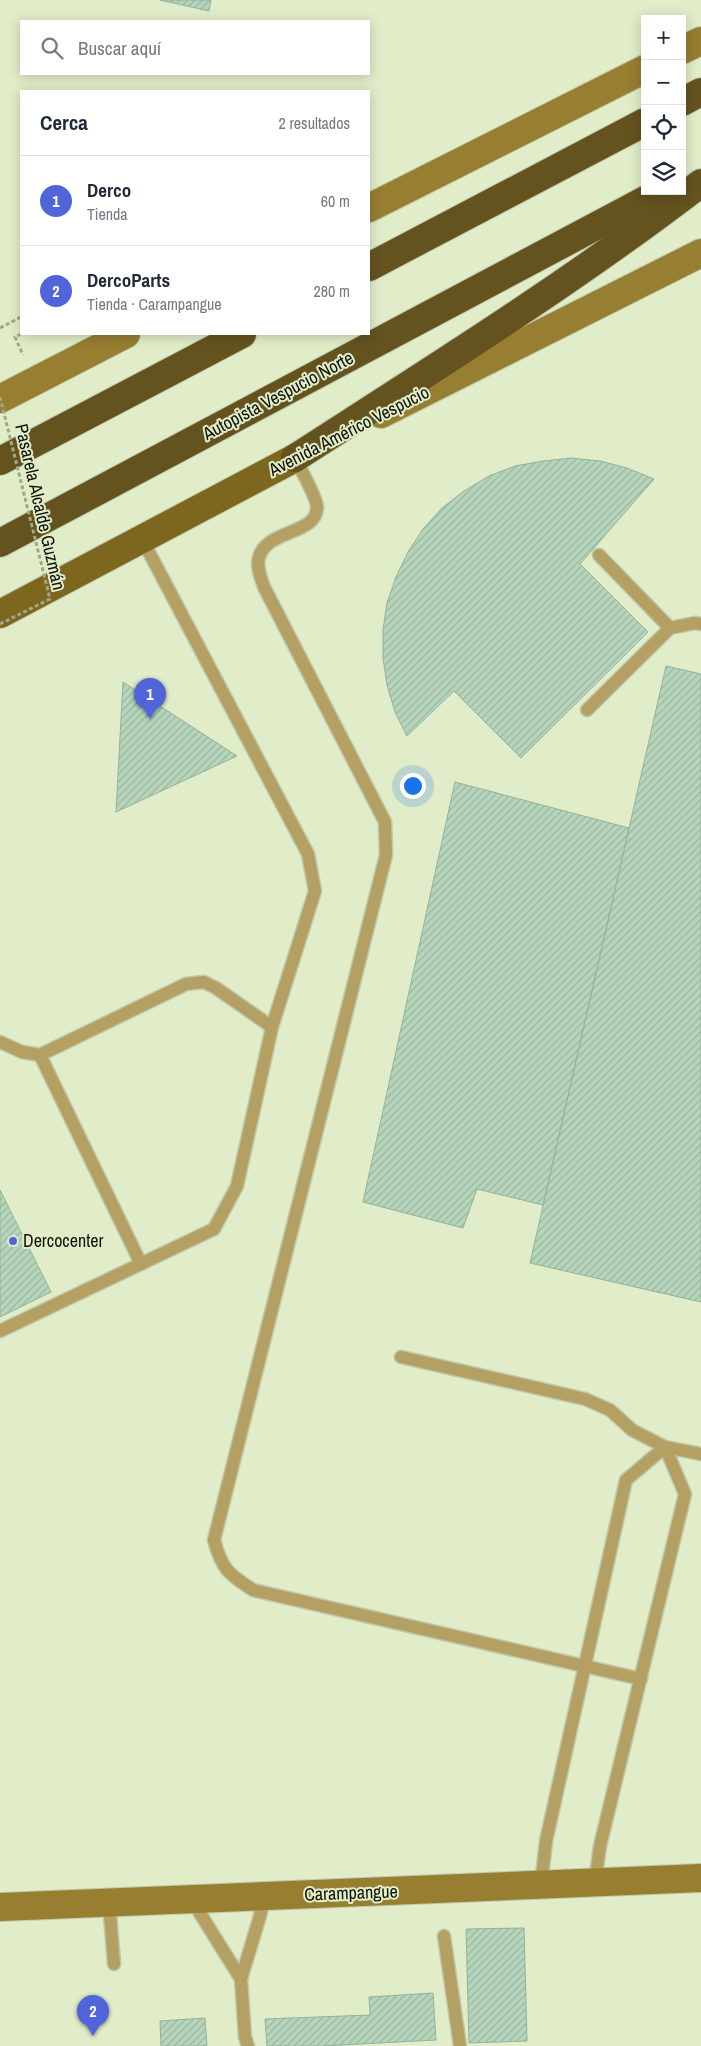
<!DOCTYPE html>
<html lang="es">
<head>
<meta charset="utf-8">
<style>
  body { margin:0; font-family:"Archivo Narrow",sans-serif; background:#f2f2f3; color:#1f2937 }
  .controls { position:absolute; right:15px; top:15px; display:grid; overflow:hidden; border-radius:0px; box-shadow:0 2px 12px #0003 }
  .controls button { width:45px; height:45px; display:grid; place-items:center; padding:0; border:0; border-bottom:1px solid #e0e1e3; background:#fff; color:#1f2937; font:25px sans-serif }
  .you { position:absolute; left:412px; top:785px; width:18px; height:18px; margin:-12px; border:4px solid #fff; border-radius:50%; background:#1a73e8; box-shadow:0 0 0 8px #1a73e833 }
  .badge { display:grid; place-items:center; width:32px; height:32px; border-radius:50%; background:#5165db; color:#fff; font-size:16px; font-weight:700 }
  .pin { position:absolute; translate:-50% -41px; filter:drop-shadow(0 1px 2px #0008) }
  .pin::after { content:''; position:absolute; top:26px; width:18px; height:15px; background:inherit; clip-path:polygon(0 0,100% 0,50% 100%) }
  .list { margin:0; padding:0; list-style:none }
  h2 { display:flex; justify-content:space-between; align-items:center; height:65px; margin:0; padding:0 20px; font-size:21px }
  h2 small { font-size:16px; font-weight:400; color:#747a83 }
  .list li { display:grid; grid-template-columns:32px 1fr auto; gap:15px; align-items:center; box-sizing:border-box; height:90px; padding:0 20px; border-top:1px solid #e0e1e3 }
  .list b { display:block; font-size:19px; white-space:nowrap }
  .list p { margin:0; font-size:16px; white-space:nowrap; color:#747a83 }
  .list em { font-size:16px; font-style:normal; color:#747a83 }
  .icon { flex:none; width:28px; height:28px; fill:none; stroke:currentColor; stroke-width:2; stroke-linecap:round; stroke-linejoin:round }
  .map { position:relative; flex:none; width:701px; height:2046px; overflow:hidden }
  .search { position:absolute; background:#fff; box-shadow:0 2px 12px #0003; left:20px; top:20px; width:350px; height:55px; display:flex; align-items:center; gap:12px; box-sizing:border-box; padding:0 18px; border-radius:0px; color:#747a83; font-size:19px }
  .panel { position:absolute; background:#fff; box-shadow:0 2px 12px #0003; left:20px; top:90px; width:350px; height:245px; border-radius:0px }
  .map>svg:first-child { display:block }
</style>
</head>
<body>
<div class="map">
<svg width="701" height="2046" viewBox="0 0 701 2046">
  <defs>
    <pattern id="building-hatch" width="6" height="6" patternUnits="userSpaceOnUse" patternTransform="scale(1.25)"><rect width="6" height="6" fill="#b6d5bc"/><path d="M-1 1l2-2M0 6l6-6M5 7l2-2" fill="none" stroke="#9bb6a0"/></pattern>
  </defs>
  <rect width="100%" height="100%" fill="#e1ecc8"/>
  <g fill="url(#building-hatch)" stroke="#93b299">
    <polygon points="160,0 211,0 209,11"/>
    <polygon points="571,458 600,461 627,468 654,479 580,564 648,632 521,758 454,691 407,736 395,712 387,685 383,658 383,630 387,603 396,577 408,552 423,529 442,508 464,491 489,476 515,466 543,461"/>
    <polygon points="666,666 701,674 701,1302 530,1263"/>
    <polygon points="123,682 237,756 116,812"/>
    <polygon points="455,782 629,828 543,1205 477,1189 463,1228 363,1202"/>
    <polygon points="0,1190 51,1292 0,1317"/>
    <polygon points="524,1928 527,2041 469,2043 466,1929"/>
    <polygon points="433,1993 436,2040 322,2046 267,2046 265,2019 370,2015 369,1997"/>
    <polygon points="205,2018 207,2046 161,2046 160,2021"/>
  </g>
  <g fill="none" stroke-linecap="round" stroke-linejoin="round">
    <g stroke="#bfc9a9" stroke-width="15">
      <g id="lane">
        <path d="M295,458C300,468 317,498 317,507C317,535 267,529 259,557C256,567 261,578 264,587L385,822L386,855L214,1540C222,1569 228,1574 253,1590L641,1679"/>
        <polyline points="599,555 670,628"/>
        <polyline points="587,710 670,628 695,623 701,624"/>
        <polyline points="0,1042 22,1052 40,1055 186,984 204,982 216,988 272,1027"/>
        <polyline points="40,1055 141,1264"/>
        <polyline points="0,1331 214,1229 237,1186 272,1027 315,891 308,854 142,539"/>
        <polyline points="401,1357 585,1399 610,1410 632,1430 665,1447 701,1454"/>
        <polyline points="541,1885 546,1841 626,1480 665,1447 685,1494 600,1846 595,1882"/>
        <polyline points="191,1899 241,1979"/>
        <polyline points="109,1902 114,1964"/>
        <polyline points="444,1936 460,2046"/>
        <polyline points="248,2046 245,2037 241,1979 260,1916 264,1896"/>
      </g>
    </g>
    <g stroke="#bfc9a9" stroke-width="30">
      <g id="secondary">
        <polyline points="682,50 701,41"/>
        <polyline points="369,208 645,69"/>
        <polyline points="0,399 126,334"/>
        <polyline points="381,414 701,253"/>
        <polyline points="0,1907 701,1878"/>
      </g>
    </g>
    <g stroke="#bfc9a9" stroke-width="30">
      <polyline id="primary" points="0,614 295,458"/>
    </g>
    <g stroke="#bfc9a9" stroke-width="30">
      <g id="highway">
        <polyline points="682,102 701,92"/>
        <polyline points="369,267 645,122"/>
        <path d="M295,458C433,369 571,283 701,183"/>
        <polyline points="0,461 242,334"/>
        <polyline points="0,543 662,191"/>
      </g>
    </g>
    <g stroke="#a1a98d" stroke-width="3" stroke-dasharray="4 2.5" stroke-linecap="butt">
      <polyline points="0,328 21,317"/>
      <polyline points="21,334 15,337 23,355"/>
    </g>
    <use href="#lane" stroke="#b5a064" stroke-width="12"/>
    <use href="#secondary" stroke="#977e31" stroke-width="28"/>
    <use href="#primary" stroke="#7d661d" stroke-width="28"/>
    <use href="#highway" stroke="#64531f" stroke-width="28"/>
    <polyline stroke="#a1a98d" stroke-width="3" stroke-dasharray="4 2.5" stroke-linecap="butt" points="0,397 50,599 0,624"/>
  </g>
  <circle fill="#5165db" stroke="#e1ecc8" stroke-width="2" cx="13" cy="1241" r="5"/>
  <g text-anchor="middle" stroke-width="4" stroke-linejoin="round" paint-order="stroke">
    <g font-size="18" fill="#0f1206" stroke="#e1ecc8">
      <text transform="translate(278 396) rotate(-28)" y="6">Autopista Vespucio Norte</text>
      <text transform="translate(349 431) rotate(-27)" y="6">Avenida Américo Vespucio</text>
      <text transform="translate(40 507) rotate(77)" y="6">Pasarela Alcalde Guzmán</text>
      <text transform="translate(351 1893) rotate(-2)" y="6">Carampangue</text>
    </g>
    <g font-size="18" fill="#0f1206" stroke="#e1ecc8" text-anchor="start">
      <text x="23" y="1247">Dercocenter</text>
    </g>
  </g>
</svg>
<div class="controls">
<button>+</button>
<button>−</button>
<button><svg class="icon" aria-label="locate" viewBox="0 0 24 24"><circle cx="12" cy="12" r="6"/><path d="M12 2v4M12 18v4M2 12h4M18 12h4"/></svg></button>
<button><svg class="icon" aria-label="layers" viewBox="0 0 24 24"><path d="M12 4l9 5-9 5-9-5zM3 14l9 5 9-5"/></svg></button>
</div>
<div class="you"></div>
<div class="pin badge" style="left:150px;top:719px">1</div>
<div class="pin badge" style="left:93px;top:2036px">2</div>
<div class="search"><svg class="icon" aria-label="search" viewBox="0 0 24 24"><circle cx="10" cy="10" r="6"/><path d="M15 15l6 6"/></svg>Buscar aquí</div>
<section class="panel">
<h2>Cerca<small>2 resultados</small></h2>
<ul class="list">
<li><span class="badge">1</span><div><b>Derco</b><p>Tienda</p></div><em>60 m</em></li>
<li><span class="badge">2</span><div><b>DercoParts</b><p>Tienda · Carampangue</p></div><em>280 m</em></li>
</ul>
</section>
</div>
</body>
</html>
